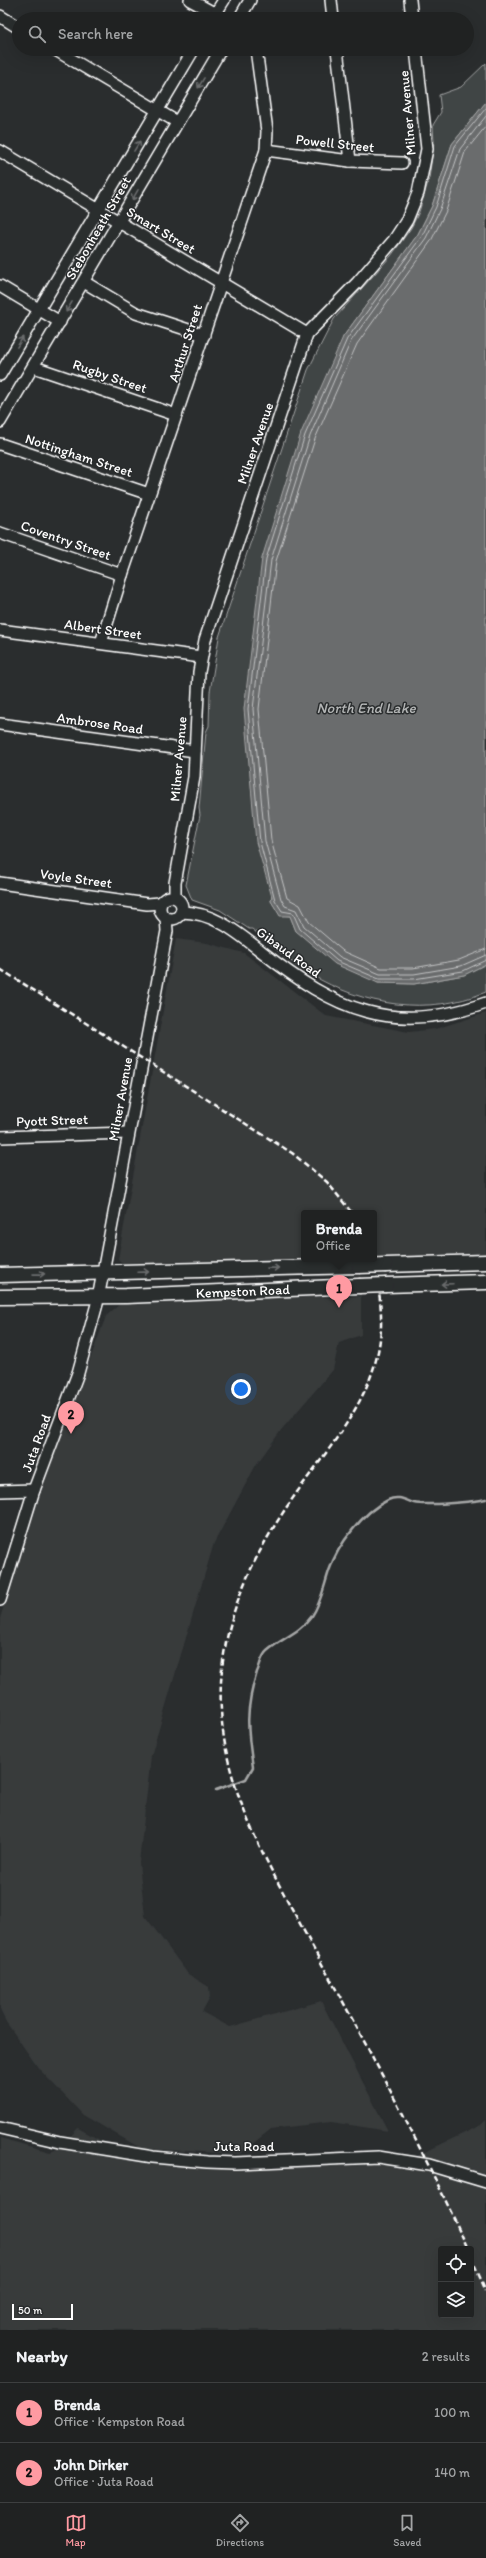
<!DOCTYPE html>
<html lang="en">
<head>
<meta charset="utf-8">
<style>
  body { margin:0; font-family:Itim,sans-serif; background:#2d2f2f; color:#f1f3f6 }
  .controls { position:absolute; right:12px; bottom:12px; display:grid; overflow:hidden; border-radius:4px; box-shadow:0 4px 16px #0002 }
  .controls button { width:36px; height:36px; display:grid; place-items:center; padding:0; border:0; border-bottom:1px solid #3d3f40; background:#202222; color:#f1f3f6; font:20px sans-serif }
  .scale { position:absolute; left:12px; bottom:10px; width:61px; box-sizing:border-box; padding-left:4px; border:2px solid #fff; border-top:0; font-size:11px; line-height:14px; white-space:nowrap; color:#fff; -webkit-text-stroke:3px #2a2d2e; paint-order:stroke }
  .you { position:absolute; left:241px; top:1389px; width:14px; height:14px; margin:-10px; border:3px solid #fff; border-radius:50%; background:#1a73e8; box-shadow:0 0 0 6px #1a73e833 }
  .badge { display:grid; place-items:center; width:26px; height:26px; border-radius:50%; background:#ff9aa2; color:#111; font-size:13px; font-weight:700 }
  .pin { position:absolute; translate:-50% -33px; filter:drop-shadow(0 1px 2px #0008) }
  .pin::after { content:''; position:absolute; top:21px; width:14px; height:12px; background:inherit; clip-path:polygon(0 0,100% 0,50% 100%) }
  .popup { position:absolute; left:301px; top:1210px; width:76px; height:52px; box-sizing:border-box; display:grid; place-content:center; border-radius:4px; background:#202222; filter:drop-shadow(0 1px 3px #0005); font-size:13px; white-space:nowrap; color:#a2a4a5 }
  .popup b { font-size:15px; color:#f1f3f6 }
  .popup::after { content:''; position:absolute; left:50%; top:100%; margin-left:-8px; border:8px solid transparent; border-top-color:#202222 }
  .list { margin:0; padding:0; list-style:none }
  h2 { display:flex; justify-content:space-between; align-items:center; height:52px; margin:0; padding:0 16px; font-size:17px }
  h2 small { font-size:13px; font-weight:400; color:#a2a4a5 }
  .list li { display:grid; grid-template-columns:26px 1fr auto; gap:12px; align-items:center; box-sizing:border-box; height:60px; padding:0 16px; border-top:1px solid #3d3f40 }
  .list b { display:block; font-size:15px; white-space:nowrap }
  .list p { margin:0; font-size:13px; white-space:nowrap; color:#a2a4a5 }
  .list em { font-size:13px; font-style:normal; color:#a2a4a5 }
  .icon { flex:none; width:22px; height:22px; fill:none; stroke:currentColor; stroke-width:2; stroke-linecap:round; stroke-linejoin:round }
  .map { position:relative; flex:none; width:486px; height:2330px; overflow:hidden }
  .search { position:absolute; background:#202222; box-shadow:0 4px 16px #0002; left:12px; right:12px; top:12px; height:44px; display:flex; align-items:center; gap:10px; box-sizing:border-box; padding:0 14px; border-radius:22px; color:#a2a4a5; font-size:15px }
  .sheet { height:172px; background:#202222 }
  nav { display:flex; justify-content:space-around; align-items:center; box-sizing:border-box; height:56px; border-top:1px solid #3d3f40; background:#202222; font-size:11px; color:#a2a4a5 }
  nav a { display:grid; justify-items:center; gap:2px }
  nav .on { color:#ff9aa2 }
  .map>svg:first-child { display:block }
</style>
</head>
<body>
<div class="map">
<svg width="486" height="2330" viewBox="0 0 486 2330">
  <rect width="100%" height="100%" fill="#2a2d2e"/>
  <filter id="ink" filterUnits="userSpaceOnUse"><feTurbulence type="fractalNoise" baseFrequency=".025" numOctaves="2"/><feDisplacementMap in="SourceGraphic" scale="8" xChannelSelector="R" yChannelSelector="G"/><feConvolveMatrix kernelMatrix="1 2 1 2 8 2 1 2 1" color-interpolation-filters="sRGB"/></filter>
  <g filter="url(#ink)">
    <g fill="#373a3b" fill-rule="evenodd">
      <polygon points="176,939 207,943 244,953 326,1016 409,1032 435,1029 486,1013 486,1254 374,1257 374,1213 304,1213 304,1259 123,1264 118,1259"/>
      <polygon points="361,1296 361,1335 339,1343 333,1370 282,1429 256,1465 214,1543 151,1756 139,1863 145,1916 188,1974 209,1987 210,1997 202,2012 230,2027 321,2001 388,2131 331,2122 271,2129 240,2154 142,2149 83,2115 39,2069 6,2022 0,2010 0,1618 40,1494 106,1316 121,1303 186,1299"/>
      <path d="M486,2120V2330H0V2138L50,2152L60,2148L78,2128L138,2161L243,2168L400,2164L481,2125ZM441,2249H471V2315H441Z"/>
    </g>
    <path fill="#414445" stroke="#a0a2a2" d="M486,63V102L452,144L432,206L418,234L343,337L271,901L280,915L290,916L296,931L378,983L414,984L464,975L486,964V992C427,1016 364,1006 310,974C289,962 271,944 252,929H249L220,910L192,900L186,885L200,815L199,808L206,732L209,726L210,692L219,637L308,370L334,319L391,256L411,228L419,212L429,179L434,142L433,125L441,112L439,95L461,87Z"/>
    <polygon fill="#6a6c6d" stroke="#a6a7a7" points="486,102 486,964 464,975 414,984 378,983 335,964 296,931 290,916 280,916 271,901 272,897 256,842 244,709 262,558 301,433 343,337 418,234 432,206 452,144"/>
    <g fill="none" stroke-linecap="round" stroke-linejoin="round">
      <g stroke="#c3c4c5" stroke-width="1">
        <polyline points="486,108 455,146 436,207 422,236 347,339 305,435 266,559 248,709 260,842 275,900 282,911 293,913 300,929 337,961 379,979 414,979 463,971 486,960"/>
        <polyline points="486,116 460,149 440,209 426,238 351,341 310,436 271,560 253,709 265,841 281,899 285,906 296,910 304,926 340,957 380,974 414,974 461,966 486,955"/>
        <polyline points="486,126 465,152 446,211 431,241 357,344 315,439 276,561 259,709 271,840 287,898 300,905 309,922 343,951 381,968 413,968 459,960 486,949"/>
      </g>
      <path stroke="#a6a7a7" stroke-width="2.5" d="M216,1790L246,1779L253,1767C247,1730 245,1709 257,1672C260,1666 261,1656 267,1651C282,1638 300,1633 312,1616C321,1603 324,1586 329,1571C338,1544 363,1512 388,1500C398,1495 405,1500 414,1503C424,1506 474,1502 486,1499"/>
      <g stroke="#fff" stroke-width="14">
        <g id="minor">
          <polyline points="190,0 225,19"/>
          <polyline points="331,0 333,19"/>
          <polyline points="410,0 412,19"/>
          <polyline points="0,16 19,28"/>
          <polyline points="212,19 224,0"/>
          <polyline points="239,19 250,0"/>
          <polyline points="54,49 177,122"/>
          <polyline points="337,49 350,161"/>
          <polyline points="266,150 350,161 402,163"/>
          <polyline points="0,151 307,334"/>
          <polyline points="84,282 136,313 204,335"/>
          <polyline points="0,286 60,322"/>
          <polyline points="34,367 176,415"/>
          <polyline points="0,375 194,49"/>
          <polyline points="0,422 221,49"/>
          <polyline points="0,444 149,494"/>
          <polyline points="0,533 122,575"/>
          <polyline points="0,630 201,657"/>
          <polyline points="101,643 122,575 266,150 267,131 256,49"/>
          <polyline points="0,724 195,751"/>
          <polyline points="0,883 147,904 160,903"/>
          <circle cx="171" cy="908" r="11"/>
          <polyline points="175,897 175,883 194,777 199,672 205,640 307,334 357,283 394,240 407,220 418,193 427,149 416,49"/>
          <path d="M181,912C213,912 237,932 261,951C335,1010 393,1036 486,1003"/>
          <polyline points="0,1137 128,1133"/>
          <polyline points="0,1491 34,1490"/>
          <polyline points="0,1600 34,1490 78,1373 97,1304 167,931 166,918"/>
          <polyline points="0,2128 60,2142 153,2157 207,2162 235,2163 378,2157 429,2165 486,2182"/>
        </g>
      </g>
      <g stroke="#fff" stroke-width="17">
        <g id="major">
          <polyline points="386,1265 486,1262"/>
          <polyline points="0,1275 359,1266"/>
          <polyline points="386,1285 486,1282"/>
          <path id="s1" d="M0,1297L126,1296L359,1286"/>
        </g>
      </g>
      <use href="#minor" stroke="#2a2d2e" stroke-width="11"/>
      <use href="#major" stroke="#2a2d2e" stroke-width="14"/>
      <g stroke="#fff" stroke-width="2.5" stroke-dasharray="6 3" stroke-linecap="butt">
        <polyline points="0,969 292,1153 327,1182 352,1213"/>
        <path d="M373,1259C380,1292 385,1323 377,1356C365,1406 330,1447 300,1488C258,1546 225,1609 221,1682C217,1761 248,1827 284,1894C303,1929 322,1965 342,2000C386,2082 430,2164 468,2249"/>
        <polyline points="471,2257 486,2291"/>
      </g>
      <g stroke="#fff" stroke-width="17" stroke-linecap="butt">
        <g id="major-bridge">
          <polyline points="359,1266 386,1265"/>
          <polyline points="359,1286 386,1285"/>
        </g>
      </g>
      <use href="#major-bridge" stroke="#2a2d2e" stroke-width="14"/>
    </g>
    <defs><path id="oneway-shaft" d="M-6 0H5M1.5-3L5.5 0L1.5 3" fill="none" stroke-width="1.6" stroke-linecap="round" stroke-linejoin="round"/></defs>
    <g stroke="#6a6c6d">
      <use href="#oneway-shaft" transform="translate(201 83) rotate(121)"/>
      <use href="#oneway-shaft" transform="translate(137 146) rotate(-59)"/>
      <use href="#oneway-shaft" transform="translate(135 195) rotate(120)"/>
      <use href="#oneway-shaft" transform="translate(69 307) rotate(121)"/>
      <use href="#oneway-shaft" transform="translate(20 342) rotate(-59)"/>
      <use href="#oneway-shaft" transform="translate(273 1268) rotate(-1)"/>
      <use href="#oneway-shaft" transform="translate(143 1272) rotate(-2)"/>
      <use href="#oneway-shaft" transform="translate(39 1274) rotate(-1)"/>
      <use href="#oneway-shaft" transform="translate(447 1284) rotate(178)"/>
    </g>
  </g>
  <g text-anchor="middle" stroke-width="3" stroke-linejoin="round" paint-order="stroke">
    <g font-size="14" fill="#fff" stroke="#2a2d2e">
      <text transform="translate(407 113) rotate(-95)" y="5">Milner Avenue</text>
      <text transform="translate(335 143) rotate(6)" y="5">Powell Street</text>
      <text transform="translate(98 228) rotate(-60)" y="5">Stebonheath Street</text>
      <text transform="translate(161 230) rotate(31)" y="5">Smart Street</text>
      <text transform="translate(185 343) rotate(-72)" y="5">Arthur Street</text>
      <text transform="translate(110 376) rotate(19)" y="5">Rugby Street</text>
      <text transform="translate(255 443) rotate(-71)" y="5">Milner Avenue</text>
      <text transform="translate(79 455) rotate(18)" y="5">Nottingham Street</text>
      <text transform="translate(66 540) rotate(19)" y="5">Coventry Street</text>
      <text transform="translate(103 629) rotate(8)" y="5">Albert Street</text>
      <text transform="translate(100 723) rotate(8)" y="5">Ambrose Road</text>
      <text transform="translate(178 759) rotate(-85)" y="5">Milner Avenue</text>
      <text transform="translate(76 878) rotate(8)" y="5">Voyle Street</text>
      <text transform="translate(289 952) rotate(36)" y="5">Gibaud Road</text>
      <text transform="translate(120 1099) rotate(-80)" y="5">Milner Avenue</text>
      <text transform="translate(52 1120) rotate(-2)" y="5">Pyott Street</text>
      <text dy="5" stroke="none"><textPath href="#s1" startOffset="243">Kempston Road</textPath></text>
      <text transform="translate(36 1443) rotate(-70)" y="5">Juta Road</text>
      <text x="244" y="2151">Juta Road</text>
    </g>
    <g font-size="15" font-style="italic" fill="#b4b6b6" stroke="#2a2d2e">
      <text x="366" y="713">North End Lake</text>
    </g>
  </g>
</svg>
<div class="controls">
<button><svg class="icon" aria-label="locate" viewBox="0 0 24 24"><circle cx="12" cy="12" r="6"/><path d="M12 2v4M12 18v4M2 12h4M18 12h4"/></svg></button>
<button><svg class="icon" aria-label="layers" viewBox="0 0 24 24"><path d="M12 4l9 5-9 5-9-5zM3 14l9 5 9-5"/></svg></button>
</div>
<div class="scale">50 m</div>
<div class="you"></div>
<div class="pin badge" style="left:339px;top:1308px">1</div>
<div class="popup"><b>Brenda</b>Office</div>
<div class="pin badge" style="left:71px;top:1434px">2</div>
<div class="search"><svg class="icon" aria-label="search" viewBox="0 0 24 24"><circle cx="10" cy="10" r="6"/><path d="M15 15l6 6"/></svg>Search here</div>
</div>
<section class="sheet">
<h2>Nearby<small>2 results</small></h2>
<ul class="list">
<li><span class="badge">1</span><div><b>Brenda</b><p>Office · Kempston Road</p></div><em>100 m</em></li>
<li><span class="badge">2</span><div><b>John Dirker</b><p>Office · Juta Road</p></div><em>140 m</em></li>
</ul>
</section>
<nav>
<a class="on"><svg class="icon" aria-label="map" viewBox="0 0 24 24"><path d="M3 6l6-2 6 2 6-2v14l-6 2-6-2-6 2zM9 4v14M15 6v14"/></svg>Map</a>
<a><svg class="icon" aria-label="directions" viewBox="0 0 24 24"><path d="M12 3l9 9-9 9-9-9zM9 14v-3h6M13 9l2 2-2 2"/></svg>Directions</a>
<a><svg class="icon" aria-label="saved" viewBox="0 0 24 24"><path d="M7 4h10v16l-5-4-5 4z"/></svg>Saved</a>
</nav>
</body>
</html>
